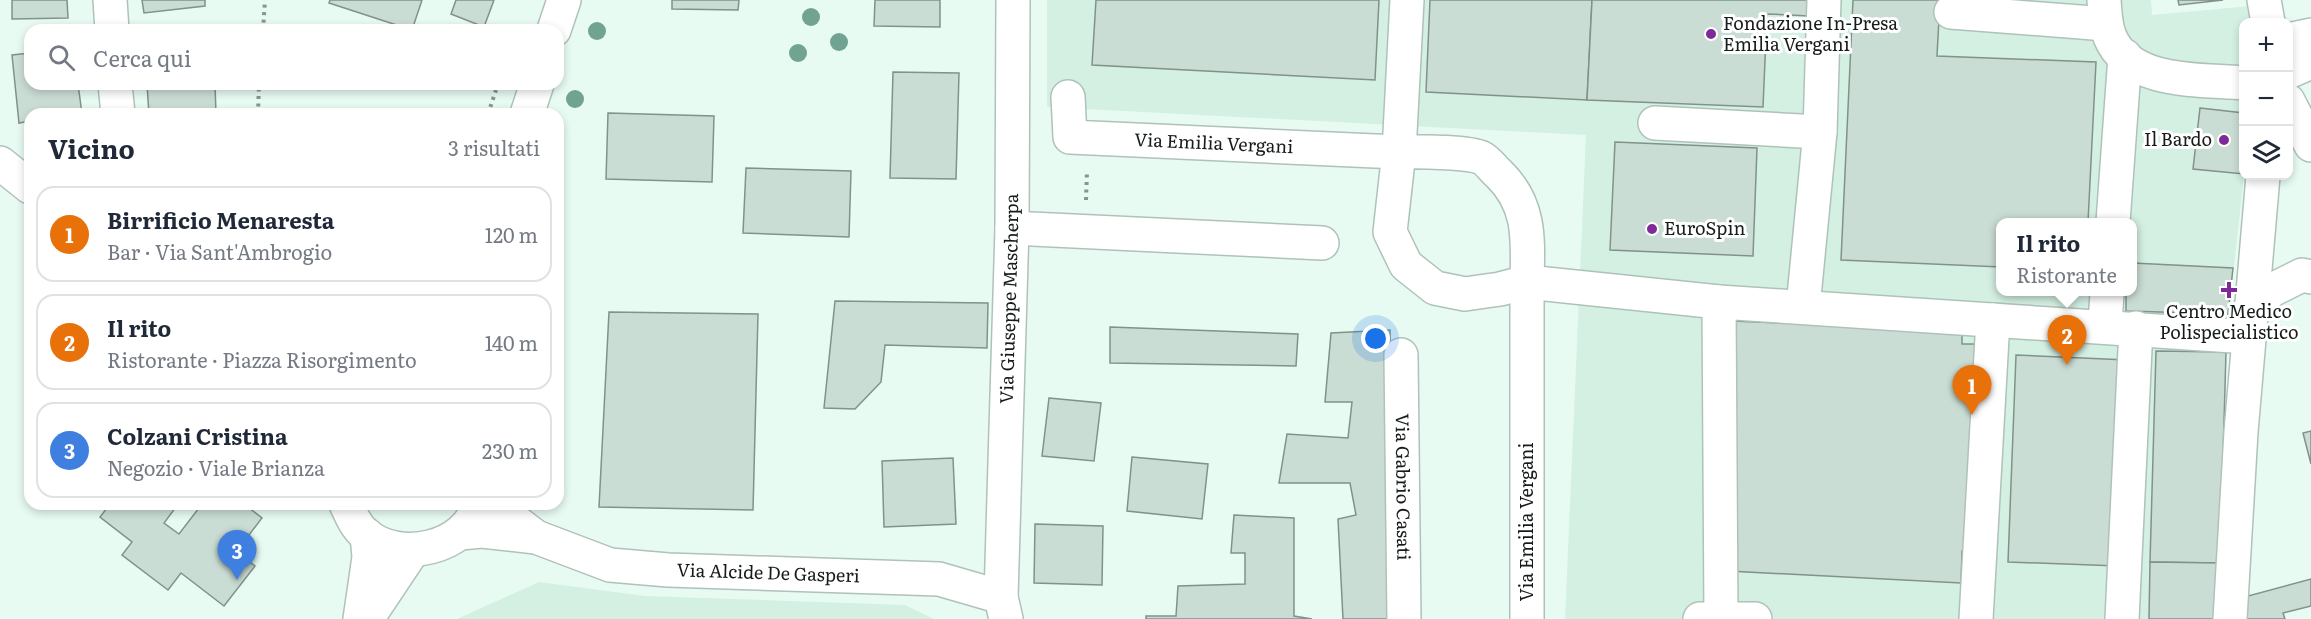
<!DOCTYPE html>
<html lang="it">
<head>
<meta charset="utf-8">
<style>
  body { margin:0; font-family:Literata,serif; background:#f2f2f3; color:#1f2937 }
  .controls { position:absolute; right:18px; top:18px; display:grid; overflow:hidden; border-radius:12px; box-shadow:0 3px 9px #0003 }
  .controls button { width:54px; height:54px; display:grid; place-items:center; padding:0; border:0; border-bottom:2px solid #e0e1e3; background:#fff; color:#1f2937; font:30px sans-serif }
  .you { position:absolute; left:1376px; top:339px; width:21px; height:21px; margin:-15px; border:4px solid #fff; border-radius:50%; background:#1a73e8; box-shadow:0 0 0 9px #1a73e833 }
  .badge { display:grid; place-items:center; width:39px; height:39px; border-radius:50%; background:#7e2a99; color:#fff; font-size:20px; font-weight:700 }
  .pin { position:absolute; translate:-50% -50px; filter:drop-shadow(0 2px 3px #0008) }
  .pin::after { content:''; position:absolute; top:32px; width:21px; height:18px; background:inherit; clip-path:polygon(0 0,100% 0,50% 100%) }
  .popup { position:absolute; left:1996px; top:218px; width:141px; height:78px; box-sizing:border-box; display:grid; place-content:center; border-radius:12px; background:#fff; filter:drop-shadow(0 2px 4px #0005); font-size:20px; white-space:nowrap; color:#747a83 }
  .popup b { font-size:22px; color:#1f2937 }
  .popup::after { content:''; position:absolute; left:50%; top:100%; margin-left:-12px; border:12px solid transparent; border-top-color:#fff }
  .list { margin:0; padding:0; list-style:none }
  h2 { display:flex; justify-content:space-between; align-items:center; height:78px; margin:0; padding:0 24px; font-size:26px }
  h2 small { font-size:20px; font-weight:400; color:#747a83 }
  .list li { display:grid; grid-template-columns:39px 1fr auto; gap:18px; align-items:center; box-sizing:border-box; height:96px; margin:0 12px 12px; padding:0 12px; border:2px solid #e0e1e3; border-radius:18px }
  .list b { display:block; font-size:22px; white-space:nowrap }
  .list p { margin:0; font-size:20px; white-space:nowrap; color:#747a83 }
  .list em { font-size:20px; font-style:normal; color:#747a83 }
  .icon { flex:none; width:33px; height:33px; fill:none; stroke:currentColor; stroke-width:2; stroke-linecap:round; stroke-linejoin:round }
  .map { position:relative; flex:none; width:2311px; height:619px; overflow:hidden }
  .search { position:absolute; background:#fff; box-shadow:0 3px 9px #0003; left:24px; top:24px; width:540px; height:66px; display:flex; align-items:center; gap:15px; box-sizing:border-box; padding:0 21px; border-radius:18px; color:#747a83; font-size:22px }
  .panel { position:absolute; background:#fff; box-shadow:0 3px 9px #0003; left:24px; top:108px; width:540px; height:402px; border-radius:18px }
  .map>svg:first-child { display:block }
</style>
</head>
<body>
<div class="map">
<svg width="2311" height="619" viewBox="0 0 2311 619">
  <rect width="100%" height="100%" fill="#e7fbf2"/>
  <g fill="#d4f0e3" fill-rule="evenodd">
    <path d="M1047,0H2151L2152,15L2262,5L2260,22H2244V176L2221,384L2202,619H1565L1586,135L1047,107ZM2001,222H2133V292H2001Z"/>
    <polygon points="539,582 645,596 905,605 934,619 457,619"/>
  </g>
  <g fill="#caddd4" stroke="#80928a" stroke-width="1.5">
    <polygon points="12,0 67,0 68,18 12,19"/>
    <polygon points="142,0 205,0 205,6 144,13"/>
    <polygon points="330,0 422,0 412,30 329,3"/>
    <polygon points="456,0 494,0 484,27 451,14"/>
    <polygon points="672,0 739,0 738,10 672,9"/>
    <polygon points="875,0 940,0 940,27 874,26"/>
    <polygon points="1096,0 1379,0 1375,80 1092,65"/>
    <polygon points="1430,0 1592,0 1587,100 1426,92"/>
    <polygon points="1592,0 1810,0 1810,16 1767,14 1763,107 1587,100"/>
    <polygon points="1853,0 1940,0 1937,56 2096,62 2088,222 2001,222 2001,267 1841,260"/>
    <polygon points="2178,0 2223,0 2179,5"/>
    <polygon points="30,53 30,84 78,84 82,114 30,114 30,121 19,123 12,55"/>
    <polygon points="893,72 959,73 956,179 890,178"/>
    <polygon points="215,84 216,114 149,114 147,85"/>
    <polygon points="2200,108 2244,113 2244,174 2193,169"/>
    <polygon points="332,109 349,114 331,114"/>
    <polygon points="608,113 714,116 712,182 606,179"/>
    <polygon points="1615,142 1757,148 1753,256 1610,250"/>
    <polygon points="746,168 851,171 849,237 743,233"/>
    <polygon points="2133,263 2233,268 2228,314 2126,311 2126,292 2133,292"/>
    <polygon points="835,301 988,303 987,348 885,345 881,382 855,409 824,408"/>
    <polygon points="609,312 758,314 753,510 599,507"/>
    <polygon points="1732,321 1962,330 1962,344 1981,344 1972,552 1962,551 1961,583 1728,571"/>
    <polygon points="1110,327 1298,334 1296,366 1110,363"/>
    <polygon points="1390,330 1393,619 1343,619 1338,519 1356,515 1350,483 1279,483 1287,434 1348,438 1352,402 1325,402 1331,333"/>
    <polygon points="2156,351 2226,352 2220,563 2150,562"/>
    <polygon points="2016,355 2127,360 2118,566 2008,562"/>
    <polygon points="1049,398 1101,403 1094,461 1042,456"/>
    <polygon points="2311,431 2311,464 2303,433"/>
    <polygon points="1132,457 1208,464 1202,519 1127,511"/>
    <polygon points="953,458 956,524 884,527 882,461"/>
    <polygon points="110,504 173,504 176,507 164,523 179,534 202,504 244,504 262,518 236,552 255,566 224,606 181,573 168,590 122,555 132,542 100,517"/>
    <polygon points="1234,515 1294,518 1294,616 1312,619 1146,619 1146,616 1176,616 1178,586 1245,584 1245,553 1231,553"/>
    <polygon points="1035,524 1103,526 1102,585 1034,583"/>
    <polygon points="2150,562 2220,563 2218,619 2149,619"/>
    <polygon points="2311,579 2311,606 2283,613 2285,619 2246,619 2248,596"/>
  </g>
  <g fill="none" stroke-linecap="round" stroke-linejoin="round">
    <g stroke="#afc2b9" stroke-width="36">
      <g id="minor">
        <polyline points="110,0 112,30"/>
        <path d="M2104,0C2105,12 2105,25 2110,37C2130,85 2201,79 2244,83"/>
        <polyline points="2264,0 2268,22"/>
        <polyline points="1951,12 2106,24"/>
        <polyline points="2288,40 2311,35"/>
        <polyline points="2288,72 2311,62"/>
        <polyline points="115,84 118,114"/>
        <path id="s1" d="M1068,97L1070,137L1375,151C1397,152 1465,150 1482,158C1488,161 1494,170 1499,174C1531,205 1528,240 1527,282L1500,289L1465,294L1435,288L1406,265L1390,232L1399,152L1407,0"/>
        <polyline points="2288,101 2311,145"/>
        <polyline points="1655,123 1820,132"/>
        <polyline points="0,163 30,187"/>
        <polyline points="2113,222 2125,56"/>
        <polyline points="1012,228 1322,243"/>
        <polyline points="1719,302 1721,618"/>
        <polyline points="1803,307 1820,132 1824,0"/>
        <polyline points="2250,309 2272,290 2302,275 2311,277"/>
        <polyline points="2105,325 2107,292"/>
        <path id="s2" d="M1401,355L1404,619"/>
        <polyline points="501,504 511,518 536,537"/>
        <path id="s3" d="M460,533L482,531L536,537L610,565L668,570L939,579L1001,597"/>
        <path id="s4" d="M1006,619L1001,597L1012,228L1013,0"/>
        <polyline points="1527,619 1527,282 1719,302 2248,337"/>
        <polyline points="1700,619 1755,619"/>
        <polyline points="1976,619 1993,320"/>
        <polyline points="2122,619 2136,328"/>
        <polyline points="2230,619 2241,432 2263,176"/>
      </g>
    </g>
    <g stroke="#afc2b9" stroke-width="36">
      <g id="major">
        <polyline points="554,30 564,0"/>
        <polyline points="527,114 537,84"/>
        <path d="M346,504C351,515 356,527 366,535C400,563 466,549 479,504"/>
        <polyline points="360,619 369,557 367,535"/>
        <polyline points="367,619 413,550"/>
      </g>
    </g>
    <g stroke="#87958e" stroke-width="4" stroke-dasharray="3 4.5" stroke-linecap="butt">
      <polyline points="263,30 265,0"/>
      <polyline points="258,114 259,84"/>
      <polyline points="488,114 496,90"/>
      <polyline points="1086,200 1087,171"/>
    </g>
    <use href="#minor" stroke="#fff" stroke-width="33"/>
    <use href="#major" stroke="#fff" stroke-width="33"/>
  </g>
  <g fill="#70a392">
    <circle cx="811" cy="17" r="9"/>
    <circle cx="597" cy="31" r="9"/>
    <circle cx="839" cy="42" r="9"/>
    <circle cx="798" cy="53" r="9"/>
    <circle cx="575" cy="99" r="9"/>
  </g>
  <g fill="#7e2a99" stroke="#fff" stroke-width="2">
    <circle cx="1711" cy="34" r="6"/>
    <circle cx="2224" cy="140" r="6"/>
    <circle cx="1652" cy="229" r="6"/>
    <path d="M2226 281h6v6h6v6h-6v6h-6v-6h-6v-6h6z"/>
  </g>
  <g text-anchor="middle" stroke-width="6" stroke-linejoin="round" paint-order="stroke">
    <g font-size="18" fill="#161c19" stroke="#fff" text-anchor="start">
      <text x="1723" y="30">Fondazione In-Presa<tspan x="1723" dy="21">Emilia Vergani</tspan></text>
      <text x="2212" y="146" text-anchor="end">Il Bardo</text>
      <text x="1664" y="235">EuroSpin</text>
      <text x="2229" y="318" text-anchor="middle">Centro Medico<tspan x="2229" dy="21">Polispecialistico</tspan></text>
    </g>
    <g font-size="18" fill="#161c19" stroke="#fff">
      <text dy="6" stroke="none"><textPath href="#s1" startOffset="184">Via Emilia Vergani</textPath></text>
      <text dy="6" stroke="none"><textPath href="#s4" startOffset="321">Via Giuseppe Mascherpa</textPath></text>
      <text dy="6" stroke="none"><textPath href="#s2" startOffset="132">Via Gabrio Casati</textPath></text>
      <text transform="translate(1527 522) rotate(-90)" y="6">Via Emilia Vergani</text>
      <text dy="6" stroke="none"><textPath href="#s3" startOffset="314">Via Alcide De Gasperi</textPath></text>
    </g>
  </g>
</svg>
<div class="controls">
<button>+</button>
<button>−</button>
<button><svg class="icon" aria-label="layers" viewBox="0 0 24 24"><path d="M12 4l9 5-9 5-9-5zM3 14l9 5 9-5"/></svg></button>
</div>
<div class="you"></div>
<div class="pin badge" style="left:1972px;top:415px;background:#e8710a">1</div>
<div class="pin badge" style="left:2067px;top:365px;background:#e8710a">2</div>
<div class="popup"><b>Il rito</b>Ristorante</div>
<div class="pin badge" style="left:237px;top:580px;background:#3f7fe0">3</div>
<div class="search"><svg class="icon" aria-label="search" viewBox="0 0 24 24"><circle cx="10" cy="10" r="6"/><path d="M15 15l6 6"/></svg>Cerca qui</div>
<section class="panel">
<h2>Vicino<small>3 risultati</small></h2>
<ul class="list">
<li><span class="badge" style="background:#e8710a">1</span><div><b>Birrificio Menaresta</b><p>Bar · Via Sant'Ambrogio</p></div><em>120 m</em></li>
<li><span class="badge" style="background:#e8710a">2</span><div><b>Il rito</b><p>Ristorante · Piazza Risorgimento</p></div><em>140 m</em></li>
<li><span class="badge" style="background:#3f7fe0">3</span><div><b>Colzani Cristina</b><p>Negozio · Viale Brianza</p></div><em>230 m</em></li>
</ul>
</section>
</div>
</body>
</html>
